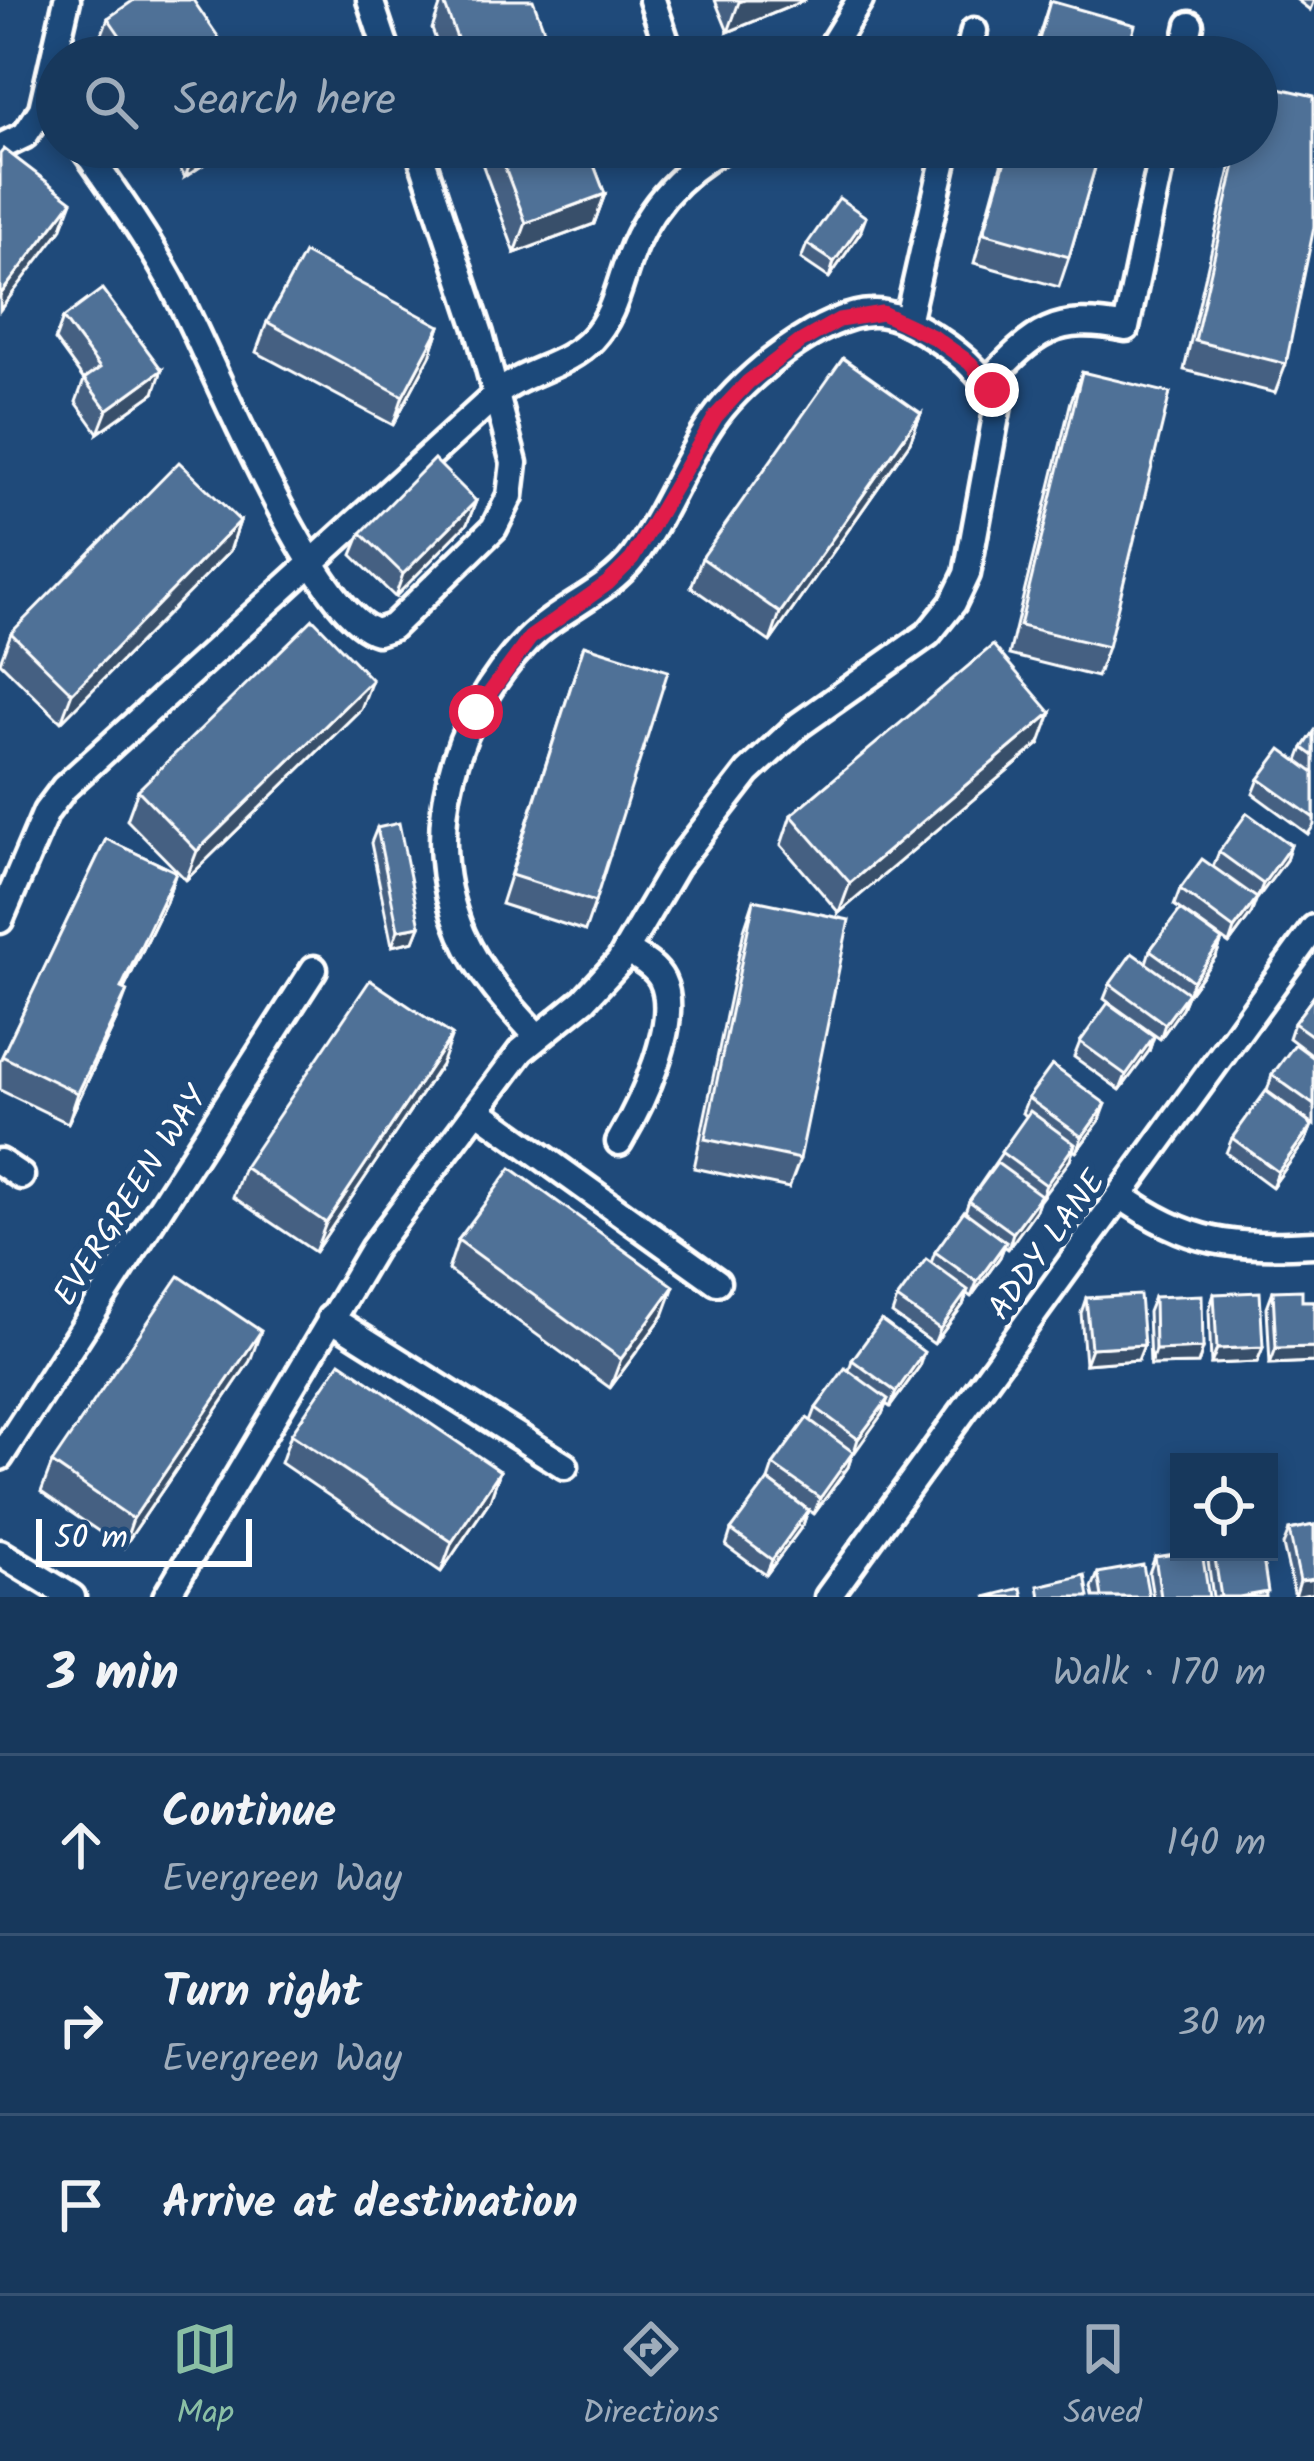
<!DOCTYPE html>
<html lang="en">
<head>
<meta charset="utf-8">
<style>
  body { margin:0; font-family:Kalam,sans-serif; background:#244365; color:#f1f3f6 }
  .controls { position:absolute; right:36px; bottom:36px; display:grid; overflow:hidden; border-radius:0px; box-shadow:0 6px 18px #0003 }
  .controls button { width:108px; height:108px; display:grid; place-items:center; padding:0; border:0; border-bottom:3px solid #365272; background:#17385c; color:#f1f3f6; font:60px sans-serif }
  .scale { position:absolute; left:36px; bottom:30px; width:216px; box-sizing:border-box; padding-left:12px; border:6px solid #fff; border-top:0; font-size:33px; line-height:42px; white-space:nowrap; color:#fff; -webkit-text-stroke:9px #1f4a7a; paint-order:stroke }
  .stop { position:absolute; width:36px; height:36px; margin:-27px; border:9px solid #e11d48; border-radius:50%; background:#fff }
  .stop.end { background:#e11d48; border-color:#fff; box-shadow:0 3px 12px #0008 }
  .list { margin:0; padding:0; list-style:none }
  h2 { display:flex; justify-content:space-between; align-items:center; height:156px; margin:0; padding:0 48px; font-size:51px }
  h2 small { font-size:39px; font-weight:400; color:#9eacbb }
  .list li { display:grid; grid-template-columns:78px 1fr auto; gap:36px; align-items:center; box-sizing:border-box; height:180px; padding:0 48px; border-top:3px solid #365272 }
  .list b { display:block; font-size:45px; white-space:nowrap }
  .list p { margin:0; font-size:39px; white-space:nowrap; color:#9eacbb }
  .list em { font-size:39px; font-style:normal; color:#9eacbb }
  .icon { flex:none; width:66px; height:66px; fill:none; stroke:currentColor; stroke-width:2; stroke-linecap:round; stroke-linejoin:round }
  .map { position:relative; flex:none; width:1314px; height:1597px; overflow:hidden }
  .search { position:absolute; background:#17385c; box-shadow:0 6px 18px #0003; left:36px; right:36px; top:36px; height:132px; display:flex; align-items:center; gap:30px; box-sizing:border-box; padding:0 42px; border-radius:66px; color:#9eacbb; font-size:45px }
  .sheet { height:696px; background:#17385c }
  nav { display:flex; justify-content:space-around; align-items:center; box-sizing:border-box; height:168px; border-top:3px solid #365272; background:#17385c; font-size:33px; color:#9eacbb }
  nav a { display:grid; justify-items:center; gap:6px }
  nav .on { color:#8abfa5 }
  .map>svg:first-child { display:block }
</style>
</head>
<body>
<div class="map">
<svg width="1314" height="1597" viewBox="0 0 1314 1597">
  <rect width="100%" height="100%" fill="#1f4a7a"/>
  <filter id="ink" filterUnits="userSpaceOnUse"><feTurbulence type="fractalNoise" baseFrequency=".00833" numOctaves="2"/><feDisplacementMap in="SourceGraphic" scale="24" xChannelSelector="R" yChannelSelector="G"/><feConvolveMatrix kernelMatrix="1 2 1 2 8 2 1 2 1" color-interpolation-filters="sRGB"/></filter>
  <g filter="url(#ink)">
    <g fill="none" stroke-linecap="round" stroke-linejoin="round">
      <g stroke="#fff" stroke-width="33">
        <g id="minor">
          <polyline points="370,0 389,57"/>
          <polyline points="652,0 671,57"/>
          <polyline points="825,57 860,0"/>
          <polyline points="968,57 974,31"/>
          <polyline points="1183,57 1190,25"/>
          <polyline points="0,147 25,135 42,109 67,0"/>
          <path d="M83,147C113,190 144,233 169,278C206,344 311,614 377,632L392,627L494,528L510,496L514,463L480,334L418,147"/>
          <polyline points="907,322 947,147"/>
          <path d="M987,382C1036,331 1054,314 1126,328L1164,147"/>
          <path d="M0,920L46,812L64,788L497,394C526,370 566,367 592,339C612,318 618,290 627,264C644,212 679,173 726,147"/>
          <polyline points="477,1110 717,1282"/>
          <path d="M619,1142C640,1106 682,1022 662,980C655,966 639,958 626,950"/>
          <polyline points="0,1162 21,1176"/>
          <path d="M1121,1196C1189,1245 1233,1248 1314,1244"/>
          <polyline points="330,1318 565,1466"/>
          <polyline points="0,1457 314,969"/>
          <polyline points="0,1553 72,1597"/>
          <path d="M166,1597L373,1249L521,1051L584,1000L619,962L676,865L748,772L799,725L928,634L953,603L967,574L998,405C984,371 954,349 922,330C906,321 890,312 872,313C822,314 744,377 716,416C684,460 666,513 634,557C606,594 559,608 527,641C453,717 419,833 462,934C479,973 508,1005 537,1036"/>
          <polyline points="828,1597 1314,928"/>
        </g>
      </g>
      <use href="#minor" stroke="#1f4a7a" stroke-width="24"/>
    </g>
    <g fill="#456182" stroke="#fff" stroke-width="3">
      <polygon points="442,0 554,57 442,57 432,29"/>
      <polygon points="715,0 806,0 728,32"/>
      <polygon points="1297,0 1314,0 1310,10"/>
      <polygon points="1050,1 1126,57 1032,57"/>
      <polygon points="108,18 232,57 104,57 97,47"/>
      <polygon points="165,147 230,147 185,177"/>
      <polygon points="476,147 587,147 605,194 594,224 515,253"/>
      <polygon points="1006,147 1101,147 1069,257 1059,287 974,263"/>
      <polygon points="1235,147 1257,147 1286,364 1275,393 1184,370"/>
      <polygon points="860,233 829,278 801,259 807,244"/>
      <polygon points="63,318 154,393 98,433 76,402 84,380 55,340"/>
      <polygon points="267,322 440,326 430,356 393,425 256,352"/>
      <polygon points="1082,372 1108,647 1097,677 1009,655 1071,401"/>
      <polygon points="921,413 910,442 770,642 691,587 702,558"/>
      <polygon points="476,501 467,524 395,597 352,555 361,533"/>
      <polygon points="240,521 230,551 61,722 0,662 11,633"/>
      <polygon points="584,645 595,902 585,931 501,904"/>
      <polygon points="361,709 186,880 127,820 138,790"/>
      <polygon points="1314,732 1314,825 1308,834 1253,794 1259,779 1298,761 1303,748"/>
      <polygon points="1040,743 839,913 781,845 791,815"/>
      <polygon points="377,828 420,926 414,941 392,946 371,843"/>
      <polygon points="106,839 176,872 166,902 124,989 116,1020 68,1123 0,1090 0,1061"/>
      <polygon points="1291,845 1286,860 1256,899 1251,914 1229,944 1174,905 1180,889 1213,867 1219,852"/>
      <polygon points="754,900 800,1159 789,1188 694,1168 744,930"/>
      <polygon points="1222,940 1216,956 1187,996 1182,1008 1160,1039 1104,999 1110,984 1146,963 1150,950"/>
      <polygon points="1314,996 1314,1057 1289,1038 1294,1023"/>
      <polygon points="1154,1036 1149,1051 1120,1090 1074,1057 1080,1042"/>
      <polygon points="1314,1058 1314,1125 1267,1091 1272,1075"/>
      <polygon points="441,1065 315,1252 233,1197 244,1167"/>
      <polygon points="1028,1098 1100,1120 1076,1152 1073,1150 1070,1160 1040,1199 1036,1210 1008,1249 1004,1246 1000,1257 971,1297 967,1294 963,1305 934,1344 892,1314 897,1299 931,1263 935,1252 965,1212 969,1201 1027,1116 1022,1113"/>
      <polygon points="1312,1125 1306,1140 1272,1187 1226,1153 1232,1138"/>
      <polygon points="458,1240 663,1316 610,1388 448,1270"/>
      <polygon points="1273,1291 1302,1301 1314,1301 1314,1362 1270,1364 1267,1307"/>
      <polygon points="1214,1294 1263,1347 1257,1362 1211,1364 1209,1310"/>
      <polygon points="1154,1297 1203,1348 1198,1364 1150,1365 1148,1312"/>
      <polygon points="1086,1298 1138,1360 1085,1364 1081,1313"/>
      <polygon points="852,1360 919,1367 890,1407 886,1404 882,1414 852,1454 848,1467 814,1514 768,1480 773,1465 811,1421 816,1408 849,1370"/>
      <polygon points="250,1361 123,1548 41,1492 52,1463"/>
      <polygon points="291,1434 500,1471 490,1500 441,1572 281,1463"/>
      <polygon points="808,1510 803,1525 766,1575 726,1546 731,1530"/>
      <polygon points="1314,1525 1314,1593 1295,1597 1283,1545 1289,1530"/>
      <polygon points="1211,1552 1262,1552 1266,1597 1213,1597 1208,1561"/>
      <polygon points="1155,1557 1209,1597 1153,1597 1149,1573"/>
      <polygon points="1098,1573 1149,1597 1094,1597 1092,1588"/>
    </g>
    <g fill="#384f6a" stroke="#fff" stroke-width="3">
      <polygon points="745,0 806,0 728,32 739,2"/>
      <polygon points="197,147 230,147 185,177"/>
      <polygon points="605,194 594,224 515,253 526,223"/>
      <polygon points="72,201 61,230 0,310 0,295"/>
      <polygon points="866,217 860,233 829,278 834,262"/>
      <polygon points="440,326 430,356 393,425 403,396"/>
      <polygon points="162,370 154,393 98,433 107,410"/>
      <polygon points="921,413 910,442 770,642 780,613"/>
      <polygon points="476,501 467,524 395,597 403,574"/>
      <polygon points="240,521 230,551 61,722 72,693"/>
      <polygon points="372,680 361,709 186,880 197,851"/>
      <polygon points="1051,713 1040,743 839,913 850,883"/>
      <polygon points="1291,845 1286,860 1257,899 1263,884"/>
      <polygon points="176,872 166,902 110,1017 121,988"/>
      <polygon points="1257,898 1251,914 1229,944 1234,929"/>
      <polygon points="420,926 414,941 392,946 398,930"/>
      <polygon points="1222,940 1216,956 1187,996 1193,981"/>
      <polygon points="127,991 116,1020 68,1123 78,1093"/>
      <polygon points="1188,993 1182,1008 1160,1039 1165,1024"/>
      <polygon points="452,1035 441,1065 315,1252 326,1223"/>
      <polygon points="1154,1036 1149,1051 1120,1090 1126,1075"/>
      <polygon points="1106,1104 1100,1120 1076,1152 1082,1137"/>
      <polygon points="1312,1125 1306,1140 1272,1187 1278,1172"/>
      <polygon points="1075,1144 1070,1160 1040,1200 1046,1185"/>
      <polygon points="1041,1195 1036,1210 1008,1249 1013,1233"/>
      <polygon points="1006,1242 1000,1257 971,1297 977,1282"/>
      <polygon points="674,1286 663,1316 610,1388 621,1359"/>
      <polygon points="968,1290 963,1305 934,1344 940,1329"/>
      <polygon points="261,1331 250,1361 123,1548 133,1519"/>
      <polygon points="1144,1345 1138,1360 1085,1364 1091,1348"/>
      <polygon points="1263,1347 1257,1362 1211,1364 1217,1349"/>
      <polygon points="1314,1347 1314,1362 1270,1364 1276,1348"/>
      <polygon points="1203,1348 1198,1364 1150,1365 1155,1350"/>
      <polygon points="924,1352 919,1367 890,1407 896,1392"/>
      <polygon points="888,1399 882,1414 853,1455 858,1439"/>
      <polygon points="853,1452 848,1467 814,1514 820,1498"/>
      <polygon points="500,1471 490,1500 441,1572 452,1542"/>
      <polygon points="808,1510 803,1525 766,1575 772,1560"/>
      <polygon points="1314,1579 1314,1593 1295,1597 1300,1581"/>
    </g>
    <g fill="#507197" stroke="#fff" stroke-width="3">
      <polygon points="134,0 193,0 232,57 135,57 108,18"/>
      <polygon points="443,0 533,0 554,57 464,57"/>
      <polygon points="1050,1 1135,25 1126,57 1034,57"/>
      <polygon points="1257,83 1314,96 1314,227 1286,364 1195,341 1239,147 1257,147"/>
      <polygon points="497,147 587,147 605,194 526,223"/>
      <polygon points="1009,147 1101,147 1069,257 984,233"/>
      <polygon points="4,149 72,201 0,295 0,154"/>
      <polygon points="839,198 866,217 834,262 807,244"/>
      <polygon points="304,253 440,326 403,396 267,322"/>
      <polygon points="102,289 162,370 107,410 84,379 100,368 63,318"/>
      <polygon points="843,358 921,413 780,613 702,558"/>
      <polygon points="1082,372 1170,393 1108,647 1020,626"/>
      <polygon points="434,459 476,501 403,574 361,533"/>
      <polygon points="179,462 240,521 72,693 11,633"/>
      <polygon points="313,619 372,680 197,851 138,790"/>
      <polygon points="584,645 668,671 595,902 511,875"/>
      <polygon points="993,645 1051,713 850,883 791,815"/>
      <polygon points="1314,732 1314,756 1303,748"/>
      <polygon points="1281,749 1314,773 1314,818 1259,779"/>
      <polygon points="1247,813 1291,845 1263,884 1219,852"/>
      <polygon points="399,823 420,926 398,930 377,828"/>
      <polygon points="106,839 176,872 121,988 127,991 78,1093 2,1056"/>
      <polygon points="1202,859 1257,898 1234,929 1180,889"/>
      <polygon points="754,900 849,920 800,1159 705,1139"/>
      <polygon points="1180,910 1222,940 1193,981 1150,950"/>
      <polygon points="1132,953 1188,993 1165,1024 1110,984"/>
      <polygon points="370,980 452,1035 326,1223 244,1167"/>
      <polygon points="1314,996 1314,1037 1294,1023"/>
      <polygon points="1108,1003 1154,1036 1126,1075 1080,1042"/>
      <polygon points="1295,1044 1314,1058 1314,1105 1272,1075"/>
      <polygon points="1052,1065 1106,1104 1082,1137 1028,1098"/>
      <polygon points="1266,1091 1312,1125 1278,1172 1232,1138"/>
      <polygon points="1030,1111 1075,1144 1046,1185 1001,1152"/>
      <polygon points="997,1163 1041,1195 1013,1233 969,1201"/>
      <polygon points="511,1168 674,1286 621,1359 458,1240"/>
      <polygon points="964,1211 1006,1242 977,1282 935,1252"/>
      <polygon points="926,1259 968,1290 940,1329 897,1299"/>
      <polygon points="179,1276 261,1331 133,1519 52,1463"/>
      <polygon points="1302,1290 1302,1301 1314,1301 1314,1347 1276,1348 1273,1291"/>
      <polygon points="1260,1292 1263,1347 1217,1349 1214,1294"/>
      <polygon points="1140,1295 1144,1345 1091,1348 1086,1298"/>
      <polygon points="1202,1295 1203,1348 1155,1350 1154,1297"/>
      <polygon points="881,1320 924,1352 896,1392 852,1360"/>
      <polygon points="340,1362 500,1471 452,1542 291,1434"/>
      <polygon points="845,1368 888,1399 858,1439 816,1408"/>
      <polygon points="807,1418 853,1452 820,1498 773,1465"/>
      <polygon points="768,1480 808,1510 772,1560 731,1530"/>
      <polygon points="1314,1525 1314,1579 1300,1581 1289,1530"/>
      <polygon points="1188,1552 1202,1552 1209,1597 1161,1597 1155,1557"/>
      <polygon points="1214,1552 1262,1552 1268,1592 1239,1597 1221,1597"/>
      <polygon points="1143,1565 1149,1597 1102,1597 1098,1573"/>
      <polygon points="1085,1575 1089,1597 1040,1597 1038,1586"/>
      <polygon points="1021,1588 1023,1597 985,1597"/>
    </g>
  </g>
  <g fill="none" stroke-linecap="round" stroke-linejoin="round" filter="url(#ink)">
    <polyline stroke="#e11d48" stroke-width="15" points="476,712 530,638 608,583 632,559 716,416 748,382 800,342 839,320 882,313 935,338 970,363 992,390"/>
  </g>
  <g text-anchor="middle" stroke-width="12" stroke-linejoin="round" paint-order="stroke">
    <g font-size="33" fill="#fff" stroke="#1f4a7a">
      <text transform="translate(129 1195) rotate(-57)" y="12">EVERGREEN WAY</text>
      <text transform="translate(1045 1244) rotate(-54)" y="12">ADDY LANE</text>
    </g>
  </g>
</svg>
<div class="controls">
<button><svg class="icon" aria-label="locate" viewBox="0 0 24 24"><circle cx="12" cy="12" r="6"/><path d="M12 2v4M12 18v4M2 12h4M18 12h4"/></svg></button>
</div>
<div class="scale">50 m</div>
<div class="stop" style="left:476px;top:712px"></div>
<div class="stop end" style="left:992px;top:390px"></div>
<div class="search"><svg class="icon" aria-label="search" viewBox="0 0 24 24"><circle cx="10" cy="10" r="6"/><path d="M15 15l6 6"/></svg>Search here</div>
</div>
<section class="sheet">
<h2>3 min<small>Walk · 170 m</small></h2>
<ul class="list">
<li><svg class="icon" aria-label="ahead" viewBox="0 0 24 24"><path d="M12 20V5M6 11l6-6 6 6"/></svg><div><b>Continue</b><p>Evergreen Way</p></div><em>140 m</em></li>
<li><svg class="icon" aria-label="right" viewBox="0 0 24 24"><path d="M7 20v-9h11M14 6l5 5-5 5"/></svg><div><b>Turn right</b><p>Evergreen Way</p></div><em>30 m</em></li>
<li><svg class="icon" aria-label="arrive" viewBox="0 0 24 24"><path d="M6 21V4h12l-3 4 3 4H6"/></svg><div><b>Arrive at destination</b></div></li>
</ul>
</section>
<nav>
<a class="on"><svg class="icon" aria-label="map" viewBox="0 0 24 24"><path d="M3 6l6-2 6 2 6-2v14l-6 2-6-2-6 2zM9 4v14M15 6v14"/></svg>Map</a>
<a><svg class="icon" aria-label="directions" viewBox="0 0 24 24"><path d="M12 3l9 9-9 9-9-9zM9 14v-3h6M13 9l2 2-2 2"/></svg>Directions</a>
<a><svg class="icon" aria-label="saved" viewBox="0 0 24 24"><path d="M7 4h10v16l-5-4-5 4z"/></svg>Saved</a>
</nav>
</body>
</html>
